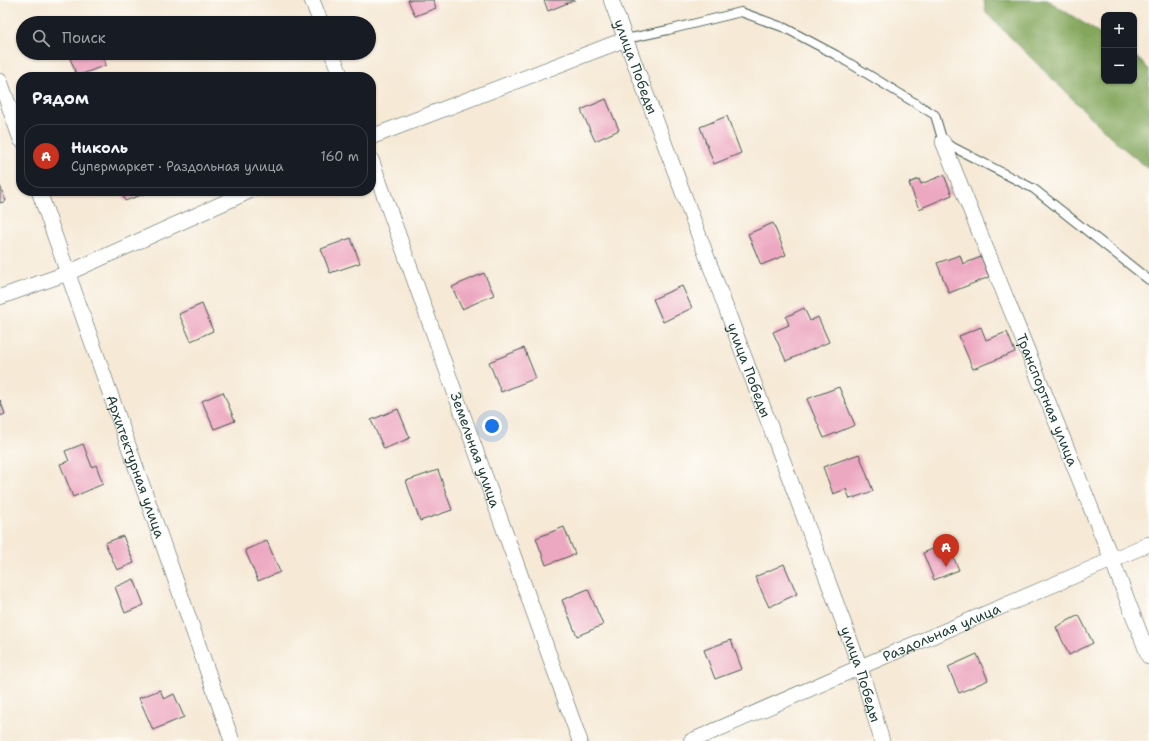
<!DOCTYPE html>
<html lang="ru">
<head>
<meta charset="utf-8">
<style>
  body { margin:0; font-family:"Shantell Sans",sans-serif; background:#242831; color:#f1f3f6 }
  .controls { position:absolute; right:12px; top:12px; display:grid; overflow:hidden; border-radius:8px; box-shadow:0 1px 3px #0004 }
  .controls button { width:36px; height:36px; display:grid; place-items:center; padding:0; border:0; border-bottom:1px solid #363941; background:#171b24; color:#f1f3f6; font:20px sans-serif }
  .you { position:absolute; left:492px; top:426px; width:14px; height:14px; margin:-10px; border:3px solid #fff; border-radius:50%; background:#1a73e8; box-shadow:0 0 0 6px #1a73e833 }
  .badge { display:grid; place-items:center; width:26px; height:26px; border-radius:50%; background:#c8321e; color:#fff; font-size:13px; font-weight:700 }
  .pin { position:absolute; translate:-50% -33px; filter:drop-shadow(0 1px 2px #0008) }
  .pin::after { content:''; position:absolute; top:21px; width:14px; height:12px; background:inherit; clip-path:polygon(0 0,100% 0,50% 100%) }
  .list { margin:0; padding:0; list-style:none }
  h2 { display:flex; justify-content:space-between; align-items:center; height:52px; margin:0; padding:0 16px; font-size:17px }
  h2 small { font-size:13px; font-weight:400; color:#9ea1a6 }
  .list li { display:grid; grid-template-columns:26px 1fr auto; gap:12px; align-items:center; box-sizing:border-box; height:64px; margin:0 8px 8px; padding:0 8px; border:1px solid #363941; border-radius:16px }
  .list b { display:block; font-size:15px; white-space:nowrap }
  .list p { margin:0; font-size:13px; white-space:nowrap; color:#9ea1a6 }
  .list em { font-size:13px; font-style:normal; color:#9ea1a6 }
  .icon { flex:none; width:22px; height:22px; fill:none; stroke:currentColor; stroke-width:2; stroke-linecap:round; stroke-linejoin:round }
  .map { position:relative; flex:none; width:1149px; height:741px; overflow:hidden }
  .search { position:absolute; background:#171b24; box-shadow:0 1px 3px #0004; left:16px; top:16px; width:360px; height:44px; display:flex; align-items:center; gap:10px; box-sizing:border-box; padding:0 14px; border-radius:22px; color:#9ea1a6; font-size:15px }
  .panel { position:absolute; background:#171b24; box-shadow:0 1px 3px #0004; left:16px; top:72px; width:360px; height:124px; border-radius:16px }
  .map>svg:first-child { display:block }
</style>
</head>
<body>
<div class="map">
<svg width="1149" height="741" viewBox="0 0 1149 741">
  <rect width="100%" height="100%" fill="#fdfcf7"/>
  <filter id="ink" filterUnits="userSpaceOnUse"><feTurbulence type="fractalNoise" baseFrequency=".025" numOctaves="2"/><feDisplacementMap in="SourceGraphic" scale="8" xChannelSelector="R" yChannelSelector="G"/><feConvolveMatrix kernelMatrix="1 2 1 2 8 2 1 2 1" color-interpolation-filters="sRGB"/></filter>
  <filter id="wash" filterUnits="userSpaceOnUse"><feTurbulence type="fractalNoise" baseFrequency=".012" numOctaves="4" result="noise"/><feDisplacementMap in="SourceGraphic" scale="16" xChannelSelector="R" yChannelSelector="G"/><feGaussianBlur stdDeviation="0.9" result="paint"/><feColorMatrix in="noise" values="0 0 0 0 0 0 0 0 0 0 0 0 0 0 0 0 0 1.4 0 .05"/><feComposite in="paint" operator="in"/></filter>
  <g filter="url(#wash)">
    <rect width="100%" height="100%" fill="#f6e9d6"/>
    <polygon fill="#83a65c" stroke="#517248" points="984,0 1047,0 1104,36 1104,81 1134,81 1134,55 1149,69 1149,169 1117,143 986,13"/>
    <g id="blocks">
      <g fill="#eda8c1">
        <polygon points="408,0 433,0 436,8 415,16"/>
        <polygon points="544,0 575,0 548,11"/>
        <polygon points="68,53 102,53 106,65 77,76"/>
        <polygon points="606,99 619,130 595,141 581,110"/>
        <polygon points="727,116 741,153 714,164 700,127"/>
        <polygon points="944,175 952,195 919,209 909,183 919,179 921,184"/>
        <polygon points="0,186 6,201 0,203"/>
        <polygon points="121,191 152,191 125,201"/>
        <polygon points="773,223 786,255 761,265 748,234"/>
        <polygon points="351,238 360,263 330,273 321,249"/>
        <polygon points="960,255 963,264 981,257 989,277 949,293 937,263"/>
        <polygon points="484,273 494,295 462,309 452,287"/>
        <polygon points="682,286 692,308 663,322 653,299"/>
        <polygon points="202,304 213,331 191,341 179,314"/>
        <polygon points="804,308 810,321 818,317 829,342 786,361 773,332 789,325 786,317"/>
        <polygon points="981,327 986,340 1007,332 1015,352 973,369 959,336"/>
        <polygon points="524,348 536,378 501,392 489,362"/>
        <polygon points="839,387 855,425 824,438 807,399"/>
        <polygon points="223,392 235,421 214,429 202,401"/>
        <polygon points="0,400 5,414 0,416"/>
        <polygon points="398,409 410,438 384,449 371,420"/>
        <polygon points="83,444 92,467 96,465 103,484 73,497 60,464 69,461 65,451"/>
        <polygon points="859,454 873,491 850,499 846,489 833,494 823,467"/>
        <polygon points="438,470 452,510 420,521 406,481"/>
        <polygon points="564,527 575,554 546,565 536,538"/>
        <polygon points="123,536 134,563 117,570 105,543"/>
        <polygon points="267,541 280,572 258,581 245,550"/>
        <polygon points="947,543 959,570 934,580 923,553"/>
        <polygon points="784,564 797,594 769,607 755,577"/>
        <polygon points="134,579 144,605 125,613 115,587"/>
        <polygon points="588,589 603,625 577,636 562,600"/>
        <polygon points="1079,615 1093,643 1069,655 1056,627"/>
        <polygon points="731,640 742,669 715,679 704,650"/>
        <polygon points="977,654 988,680 959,693 948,667"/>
        <polygon points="160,690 164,699 174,694 184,717 153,730 139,698"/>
      </g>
    </g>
  </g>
  <g filter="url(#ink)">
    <use href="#blocks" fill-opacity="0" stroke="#3f574c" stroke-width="1"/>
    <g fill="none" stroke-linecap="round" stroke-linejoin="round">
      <g stroke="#3f574c" stroke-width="10">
        <polyline id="service" points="626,39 668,30 741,12 785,28 836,55 935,115 943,142 1034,189 1149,280"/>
      </g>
      <g stroke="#3f574c" stroke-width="16">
        <g id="minor">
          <polyline points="312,0 321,23"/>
          <path id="s1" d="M611,0L860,667L882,741"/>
          <polyline points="332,53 341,77"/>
          <polyline points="0,81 21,140"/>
          <polyline points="371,137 626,39"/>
          <path id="s2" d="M943,142L1112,560L1149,657"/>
          <path id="s3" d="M371,159L580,741"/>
          <path id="s4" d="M39,191L232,741"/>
          <polyline points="0,297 68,273 250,191"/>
          <path id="s5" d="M691,741L860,667L1149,544"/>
        </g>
      </g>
      <use href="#service" stroke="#fff" stroke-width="8"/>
      <use href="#minor" stroke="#fff" stroke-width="15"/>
    </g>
  </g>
  <g text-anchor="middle" stroke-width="3.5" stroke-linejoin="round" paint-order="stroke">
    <g font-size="14" fill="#1f3d34" stroke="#fdfcf7">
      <text dy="5" stroke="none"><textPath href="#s1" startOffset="71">улица Победы</textPath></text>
      <text dy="5" stroke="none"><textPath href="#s1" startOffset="395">улица Победы</textPath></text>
      <text dy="5" stroke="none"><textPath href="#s2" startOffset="278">Транспортная улица</textPath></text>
      <text dy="5" stroke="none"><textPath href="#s3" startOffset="309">Земельная улица</textPath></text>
      <text dy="5" stroke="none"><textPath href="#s4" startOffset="292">Архитектурная улица</textPath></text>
      <text dy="5" stroke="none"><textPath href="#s5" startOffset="273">Раздольная улица</textPath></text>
      <text dy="5" stroke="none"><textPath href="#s1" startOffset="719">улица Победы</textPath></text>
    </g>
  </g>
</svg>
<div class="controls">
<button>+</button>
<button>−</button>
</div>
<div class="you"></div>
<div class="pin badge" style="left:946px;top:567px">A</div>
<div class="search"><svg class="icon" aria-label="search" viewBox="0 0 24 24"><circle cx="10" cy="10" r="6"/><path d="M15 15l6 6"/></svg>Поиск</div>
<section class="panel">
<h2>Рядом<small></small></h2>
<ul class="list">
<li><span class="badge">A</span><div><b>Николь</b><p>Супермаркет · Раздольная улица</p></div><em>160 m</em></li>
</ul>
</section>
</div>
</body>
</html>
